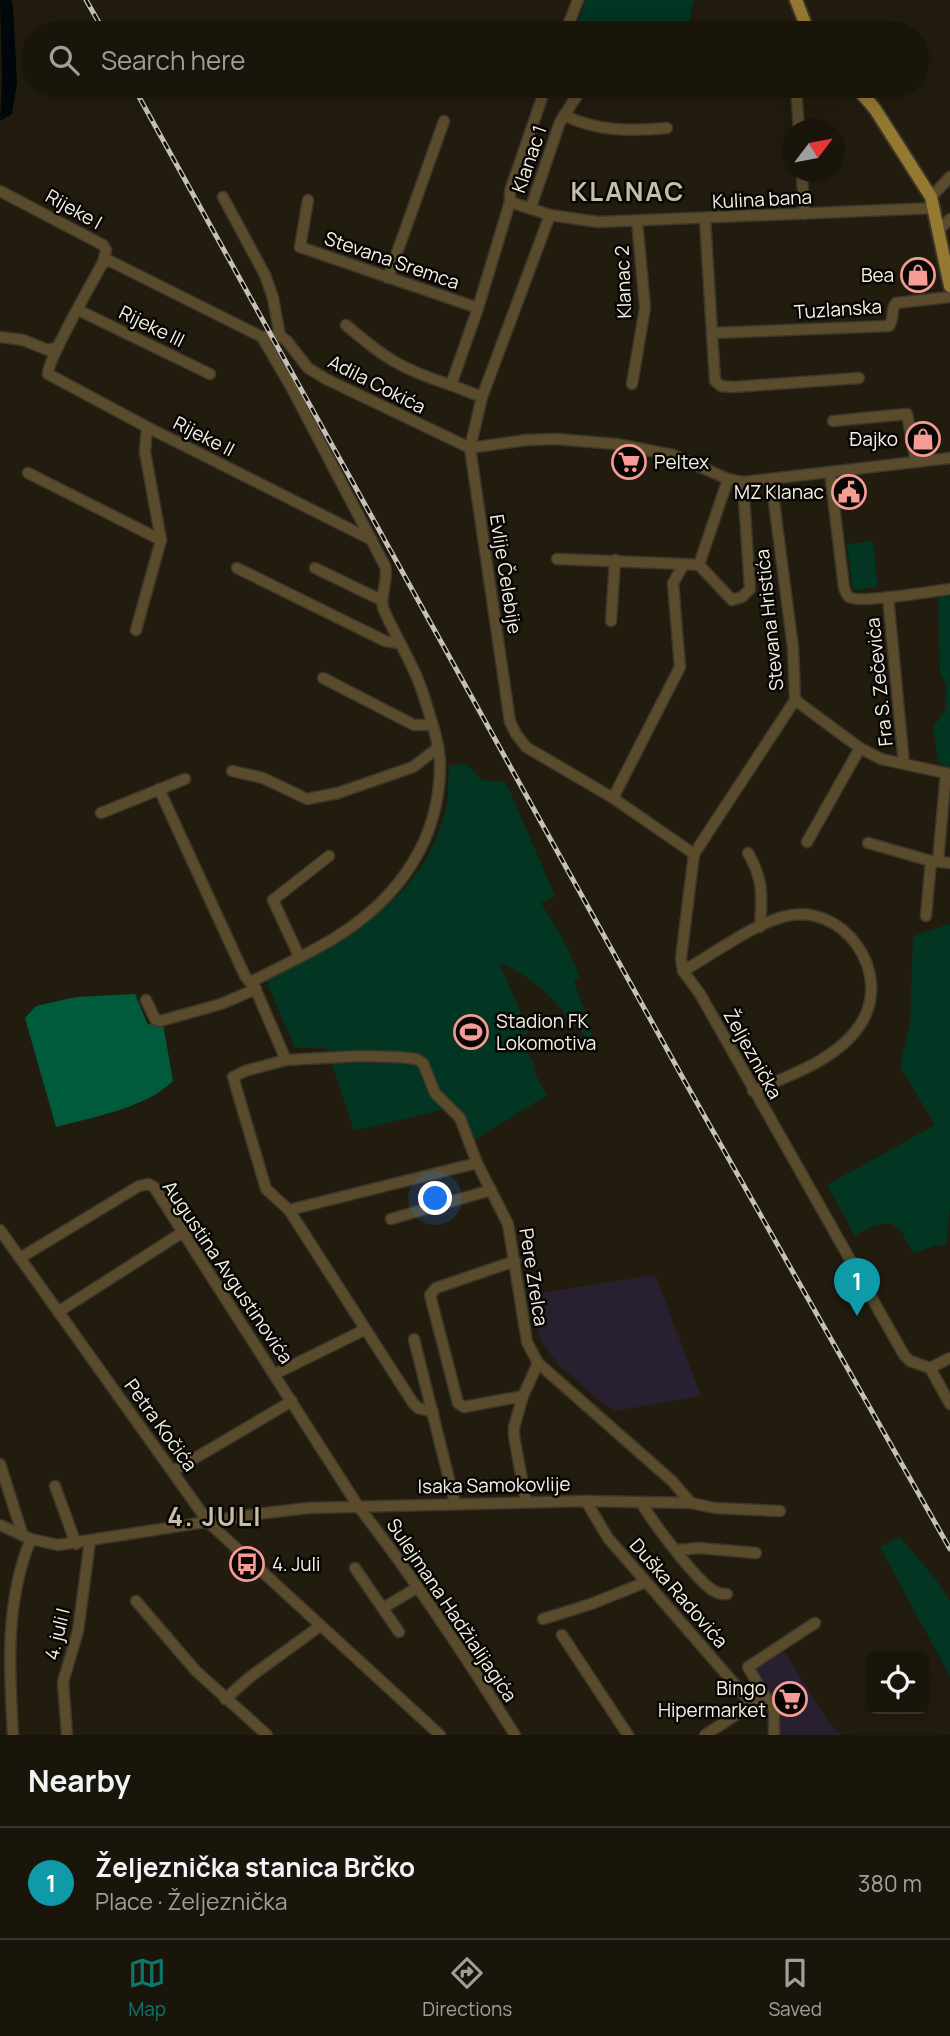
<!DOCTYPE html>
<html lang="en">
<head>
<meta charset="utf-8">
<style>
  body { margin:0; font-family:Manrope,sans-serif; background:#231e14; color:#f1f3f6 }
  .controls { position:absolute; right:21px; bottom:21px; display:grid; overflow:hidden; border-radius:10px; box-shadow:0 7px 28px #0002 }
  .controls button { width:63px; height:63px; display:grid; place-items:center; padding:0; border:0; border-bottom:2px solid #38342c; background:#1a150b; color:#f1f3f6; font:35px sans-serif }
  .compass { position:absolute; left:782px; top:119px; width:63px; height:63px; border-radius:50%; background:#1a150b; box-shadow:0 7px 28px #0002; rotate:58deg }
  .you { position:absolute; left:436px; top:1199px; width:24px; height:24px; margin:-18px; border:5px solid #fff; border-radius:50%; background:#1a73e8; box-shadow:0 0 0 10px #1a73e833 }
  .badge { display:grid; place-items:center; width:46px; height:46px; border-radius:50%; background:#0f766e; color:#fff; font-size:23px; font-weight:700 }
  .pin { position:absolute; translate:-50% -58px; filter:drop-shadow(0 2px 4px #0008) }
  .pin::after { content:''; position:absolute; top:37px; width:24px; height:21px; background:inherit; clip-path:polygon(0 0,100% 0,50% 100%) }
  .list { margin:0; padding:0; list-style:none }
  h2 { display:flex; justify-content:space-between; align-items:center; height:91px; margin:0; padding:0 28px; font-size:30px }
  h2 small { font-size:23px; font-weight:400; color:#9f9f9d }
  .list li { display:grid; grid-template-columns:46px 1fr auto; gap:21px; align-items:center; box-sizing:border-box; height:112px; padding:0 28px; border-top:2px solid #38342c }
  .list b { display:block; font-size:26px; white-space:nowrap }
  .list p { margin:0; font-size:23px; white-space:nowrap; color:#9f9f9d }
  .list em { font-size:23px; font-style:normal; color:#9f9f9d }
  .icon { flex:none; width:38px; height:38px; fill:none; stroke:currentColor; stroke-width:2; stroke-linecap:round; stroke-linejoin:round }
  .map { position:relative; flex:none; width:950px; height:1735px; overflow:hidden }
  .search { position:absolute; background:#1a150b; box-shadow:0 7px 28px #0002; left:21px; right:21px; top:21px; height:77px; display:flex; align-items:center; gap:18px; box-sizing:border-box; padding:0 24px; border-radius:38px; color:#9f9f9d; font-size:26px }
  .sheet { height:203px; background:#1a150b }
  nav { display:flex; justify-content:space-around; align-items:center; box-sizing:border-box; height:98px; border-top:2px solid #38342c; background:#1a150b; font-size:19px; color:#9f9f9d }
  nav a { display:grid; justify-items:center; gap:4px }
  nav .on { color:#0f766e }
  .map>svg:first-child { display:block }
</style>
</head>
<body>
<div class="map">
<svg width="950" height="1735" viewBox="0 0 950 1735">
  <rect width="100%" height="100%" fill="#221c0f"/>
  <g fill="#282030">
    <polygon points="655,1275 701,1396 616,1411 606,1406 557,1363 542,1342 536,1323 534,1294"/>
    <polygon points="782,1648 829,1723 842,1735 776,1735 777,1711 752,1668"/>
  </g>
  <g fill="#023522">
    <polygon points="586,0 694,0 687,33 664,33 650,24 638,33 599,33 600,29 578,23"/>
    <polygon points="873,541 878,587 853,590 847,544"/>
    <polygon points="950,596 950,767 939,764 933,728 945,710 946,685 940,672 938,597"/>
    <path d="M467,764L482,780L506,782L555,896L541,903C556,927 571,950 579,977L574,981L590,1026L595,1050C566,1014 543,981 499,962L529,1032L519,1038L536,1068L533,1070L547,1095L473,1141L454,1107L354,1131L327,1048H295L266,980C343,938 419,906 445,813C449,798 448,781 449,765Z"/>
    <polygon points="950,924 950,1208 946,1245 934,1246 913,1254 902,1232 890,1223 875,1225 855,1236 827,1185 935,1125 900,1067 910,1023 913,936"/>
    <polygon points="900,1537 934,1577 950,1601 950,1677 880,1547"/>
  </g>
  <path fill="#005b3d" d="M135,994L148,1025L154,1021L163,1024L173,1081C146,1108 93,1117 56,1127L25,1018L36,1006L76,997Z"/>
  <polygon fill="#00080c" points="0,0 11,0 13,6 17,83 12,114 0,121 2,80"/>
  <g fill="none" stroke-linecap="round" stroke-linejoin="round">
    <g stroke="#3b3629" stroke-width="13">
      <g id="minor">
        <polyline points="565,33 578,0"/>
        <polyline points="796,86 799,130"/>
        <path d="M564,115C597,132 631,131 667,128"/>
        <polyline points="802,172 804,214"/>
        <path d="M0,191L103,245L106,250L103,262C94,280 47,360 48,374L147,427L372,540"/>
        <polyline points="223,197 265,275 273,298 280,336 287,341 308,368 326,379 470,448 526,440 556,439 616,444 673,455 728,479 743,482 950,458"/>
        <polyline points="931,197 950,177"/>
        <polyline points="308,200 300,247 478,308"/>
        <polyline points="510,202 550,215 598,222 934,208"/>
        <polyline points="531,207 560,122 576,97 580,86"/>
        <polyline points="550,215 482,397 470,448 510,722 516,734 526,747 613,798 694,854"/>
        <polyline points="705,219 712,333"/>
        <polyline points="939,230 950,219"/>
        <polyline points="103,262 110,261 262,337 280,336"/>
        <polyline points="388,278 444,121"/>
        <polyline points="78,310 210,374"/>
        <path d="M346,325C384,358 403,370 451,385L478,308L510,202V191L546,86"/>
        <polyline points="0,337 23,340 48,350 58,347"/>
        <path d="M859,378L734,387L721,386L715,381L712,333L889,326C895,319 890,309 896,303L950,297"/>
        <polyline points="632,384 645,308 637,221"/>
        <polyline points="451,385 482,397"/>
        <polyline points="833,421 907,414 916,462"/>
        <path d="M830,472L844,588C845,590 847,596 849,597C859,604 934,591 950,589"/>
        <polyline points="28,473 161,540"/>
        <polyline points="771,479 793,648 795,700 694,854 681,958 683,971 700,994 904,1355 910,1361 930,1368 950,1358"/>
        <polyline points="557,559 684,564"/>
        <polyline points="699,565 732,600 742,597 750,589 743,482"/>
        <polyline points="237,568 385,641 398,643"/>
        <polyline points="315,568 381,600"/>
        <polyline points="888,597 904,764"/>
        <polyline points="611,621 615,560"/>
        <polyline points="136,630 161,540 145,452 147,427"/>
        <polyline points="323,678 414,725 431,725"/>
        <polyline points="795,700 860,748 881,759 950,774"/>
        <polyline points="232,771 263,778 307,799 338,793 413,767 438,748"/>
        <polyline points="159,789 245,976 255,988 286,1060 245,1071 233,1077 266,1189 289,1210 413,1403 418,1408 433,1412"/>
        <polyline points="613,798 680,667 673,583 684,564 699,565 728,479"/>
        <polyline points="101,813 185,779"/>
        <polyline points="807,842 860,748"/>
        <polyline points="868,843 931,861 950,863"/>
        <path d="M748,853C764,880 762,897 760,927"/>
        <polyline points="938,861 946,773"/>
        <polyline points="926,916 931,861"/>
        <polyline points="299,956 273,900 329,856"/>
        <path d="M683,971C713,954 749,927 782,917C842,899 895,973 860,1025C837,1060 790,1075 753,1091"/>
        <path d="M251,982C279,967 309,954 336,937C399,898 441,839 440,762C439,742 431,719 425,700C416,668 396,638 383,608C380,593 389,580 385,566L290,385L262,337"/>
        <polyline points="146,1000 155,1019 160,1021 221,1004 256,989"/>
        <polyline points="286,1060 359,1056 398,1057 416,1059 423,1063 435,1093 460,1118 477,1163 508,1224 527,1342 538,1363 672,1481 691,1503"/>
        <polyline points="289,1210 477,1163"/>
        <polyline points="391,1219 491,1190"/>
        <polyline points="0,1230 209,1523 440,1735"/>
        <path d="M20,1258L139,1186L148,1184L154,1187L358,1506C415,1579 466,1657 515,1735"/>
        <polyline points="515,1261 436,1288 430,1295 458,1403 464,1407 523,1396 514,1427 514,1436 526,1502"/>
        <polyline points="58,1312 183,1232"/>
        <polyline points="414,1339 455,1503"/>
        <polyline points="930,1368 950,1404"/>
        <polyline points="275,1374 364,1330"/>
        <polyline points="523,1396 538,1363"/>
        <polyline points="0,1464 23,1536"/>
        <polyline points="173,1471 292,1401"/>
        <polyline points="55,1486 76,1544"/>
        <polyline points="586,1501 608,1538 752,1704"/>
        <path d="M641,1502C651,1520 699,1585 716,1592C719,1594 723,1594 727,1594"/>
        <polyline points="0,1525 31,1539 58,1545 257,1514 308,1508 586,1501 691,1503 715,1508 780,1511"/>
        <polyline points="676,1550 699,1548 756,1553"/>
        <polyline points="355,1568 399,1632"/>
        <polyline points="136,1601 196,1671 267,1735"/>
        <polyline points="383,1608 418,1587"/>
        <polyline points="543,1619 591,1604 646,1582"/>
        <polyline points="562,1635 628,1735"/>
        <polyline points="765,1696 748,1667 815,1623"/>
        <polyline points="225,1699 250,1677 320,1626"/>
        <path d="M13,1735C9,1669 5,1601 31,1539"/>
        <polyline points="67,1735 63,1682 78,1631 90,1541"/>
        <polyline points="705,1735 765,1696 774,1709 774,1735"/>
      </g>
    </g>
    <g stroke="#3b3629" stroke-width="16">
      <g id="major">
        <polyline points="796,0 809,33"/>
        <polyline points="855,86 875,109 931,197 950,286"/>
      </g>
    </g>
    <use href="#minor" stroke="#594b2b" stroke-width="10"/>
    <use href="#major" stroke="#957931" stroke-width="12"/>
    <g stroke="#c6c1b7" stroke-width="5">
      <g id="rail">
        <polyline points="86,0 105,33"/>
        <polyline points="133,86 684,1080 950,1549"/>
      </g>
    </g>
    <use href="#rail" stroke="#090703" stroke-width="2.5" stroke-dasharray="8" stroke-linecap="butt"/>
  </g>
  <defs>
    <g id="shop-ring" transform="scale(1.75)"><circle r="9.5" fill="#090703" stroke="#f59c96" stroke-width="1.5"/><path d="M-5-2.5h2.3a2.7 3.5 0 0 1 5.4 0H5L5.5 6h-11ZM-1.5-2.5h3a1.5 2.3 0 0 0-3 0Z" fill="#f59c96"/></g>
    <g id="supermarket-ring" transform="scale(1.75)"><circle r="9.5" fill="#090703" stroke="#f59c96" stroke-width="1.5"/><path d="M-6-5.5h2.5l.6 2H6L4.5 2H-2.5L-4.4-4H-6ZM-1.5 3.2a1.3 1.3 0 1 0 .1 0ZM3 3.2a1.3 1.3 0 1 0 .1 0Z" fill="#f59c96"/></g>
    <g id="civic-ring" transform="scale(1.75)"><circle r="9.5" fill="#090703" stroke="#f59c96" stroke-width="1.5"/><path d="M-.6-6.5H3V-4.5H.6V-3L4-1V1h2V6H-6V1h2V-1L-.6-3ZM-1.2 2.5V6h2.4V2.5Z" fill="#f59c96"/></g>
    <g id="stadium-ring" transform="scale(1.75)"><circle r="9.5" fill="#090703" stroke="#f59c96" stroke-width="1.5"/><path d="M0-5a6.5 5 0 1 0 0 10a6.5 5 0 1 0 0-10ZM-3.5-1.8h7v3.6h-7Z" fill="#f59c96"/></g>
    <g id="bus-ring" transform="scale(1.75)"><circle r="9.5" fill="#090703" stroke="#f59c96" stroke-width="1.5"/><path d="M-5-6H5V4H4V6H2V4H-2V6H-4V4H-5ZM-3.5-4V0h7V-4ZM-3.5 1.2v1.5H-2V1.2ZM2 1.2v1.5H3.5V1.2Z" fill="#f59c96"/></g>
  </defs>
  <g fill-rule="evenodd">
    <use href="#shop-ring" x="918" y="275"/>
    <use href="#shop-ring" x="923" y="439"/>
    <use href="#supermarket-ring" x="629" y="462"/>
    <use href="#civic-ring" x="849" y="492"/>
    <use href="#stadium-ring" x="471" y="1032"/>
    <use href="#bus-ring" x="247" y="1564"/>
    <use href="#supermarket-ring" x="790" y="1699"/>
  </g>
  <g text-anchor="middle" stroke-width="5" stroke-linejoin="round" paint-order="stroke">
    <g font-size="19" fill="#f5f1e8" stroke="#090703">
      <text transform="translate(529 159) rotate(-71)" y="7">Klanac 1</text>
      <text transform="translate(762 199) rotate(-3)" y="7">Kulina bana</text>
      <text transform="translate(74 209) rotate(29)" y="7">Rijeke I</text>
      <text transform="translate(392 260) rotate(19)" y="7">Stevana Sremca</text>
      <text transform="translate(623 282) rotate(-92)" y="7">Klanac 2</text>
      <text transform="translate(838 309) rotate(-4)" y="7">Tuzlanska</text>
      <text transform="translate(152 326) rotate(26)" y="7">Rijeke III</text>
      <text transform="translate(377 384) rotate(27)" y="7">Adila Cokića</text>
      <text transform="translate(204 436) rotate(27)" y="7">Rijeke II</text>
      <text transform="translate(506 574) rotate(81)" y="7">Evlije Čelebije</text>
      <text transform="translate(769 620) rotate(-96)" y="7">Stevana Hristića</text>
      <text transform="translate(879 682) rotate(-96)" y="7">Fra S. Zečevića</text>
      <text transform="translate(753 1054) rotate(61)" y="7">Željeznička</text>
      <text transform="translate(228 1272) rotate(56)" y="7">Augustina Avgustinovića</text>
      <text transform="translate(534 1277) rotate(81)" y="7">Pere Zrelca</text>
      <text transform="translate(161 1425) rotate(54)" y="7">Petra Kočića</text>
      <text transform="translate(494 1485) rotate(-1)" y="7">Isaka Samokovlije</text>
      <text transform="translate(679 1593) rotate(49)" y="7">Duška Radovića</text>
      <text transform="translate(452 1610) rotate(56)" y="7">Sulejmana Hadžialijagića</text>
      <text transform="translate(57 1634) rotate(-76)" y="7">4. juli I</text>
    </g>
    <g font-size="19" fill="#f5f1e8" stroke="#090703" text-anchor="end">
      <text x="894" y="282">Bea</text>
      <text x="898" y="446">Đajko</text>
      <text x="654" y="469" text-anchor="start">Peltex</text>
      <text x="824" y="499">MZ Klanac</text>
      <text x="496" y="1028" text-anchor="start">Stadion FK<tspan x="496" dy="22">Lokomotiva</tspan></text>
      <text x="272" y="1571" text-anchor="start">4. Juli</text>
      <text x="766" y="1695">Bingo<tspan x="766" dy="22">Hipermarket</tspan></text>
    </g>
    <g font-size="26" font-weight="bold" letter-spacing="2" fill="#c6bead" stroke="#090703">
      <text x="628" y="201">KLANAC</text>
      <text x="215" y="1526">4. JULI</text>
    </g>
  </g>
</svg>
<div class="controls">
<button><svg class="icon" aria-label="locate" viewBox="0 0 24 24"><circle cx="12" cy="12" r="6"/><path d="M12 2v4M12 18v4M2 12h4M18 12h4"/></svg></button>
</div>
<svg class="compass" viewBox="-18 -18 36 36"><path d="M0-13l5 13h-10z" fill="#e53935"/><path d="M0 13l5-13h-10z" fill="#9f9f9d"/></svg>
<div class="you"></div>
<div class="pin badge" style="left:857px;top:1316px;background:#0f9aa8">1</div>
<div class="search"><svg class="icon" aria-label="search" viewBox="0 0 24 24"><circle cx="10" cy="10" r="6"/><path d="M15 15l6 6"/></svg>Search here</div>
</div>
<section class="sheet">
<h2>Nearby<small></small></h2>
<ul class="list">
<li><span class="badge" style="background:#0f9aa8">1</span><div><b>Željeznička stanica Brčko</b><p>Place · Željeznička</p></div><em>380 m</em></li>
</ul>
</section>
<nav>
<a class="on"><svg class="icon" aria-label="map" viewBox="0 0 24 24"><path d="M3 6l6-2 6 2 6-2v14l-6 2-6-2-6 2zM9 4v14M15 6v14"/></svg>Map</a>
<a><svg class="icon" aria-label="directions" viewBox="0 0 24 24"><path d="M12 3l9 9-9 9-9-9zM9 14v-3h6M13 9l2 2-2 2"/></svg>Directions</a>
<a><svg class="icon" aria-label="saved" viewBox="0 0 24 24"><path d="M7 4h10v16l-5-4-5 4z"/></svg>Saved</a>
</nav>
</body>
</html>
